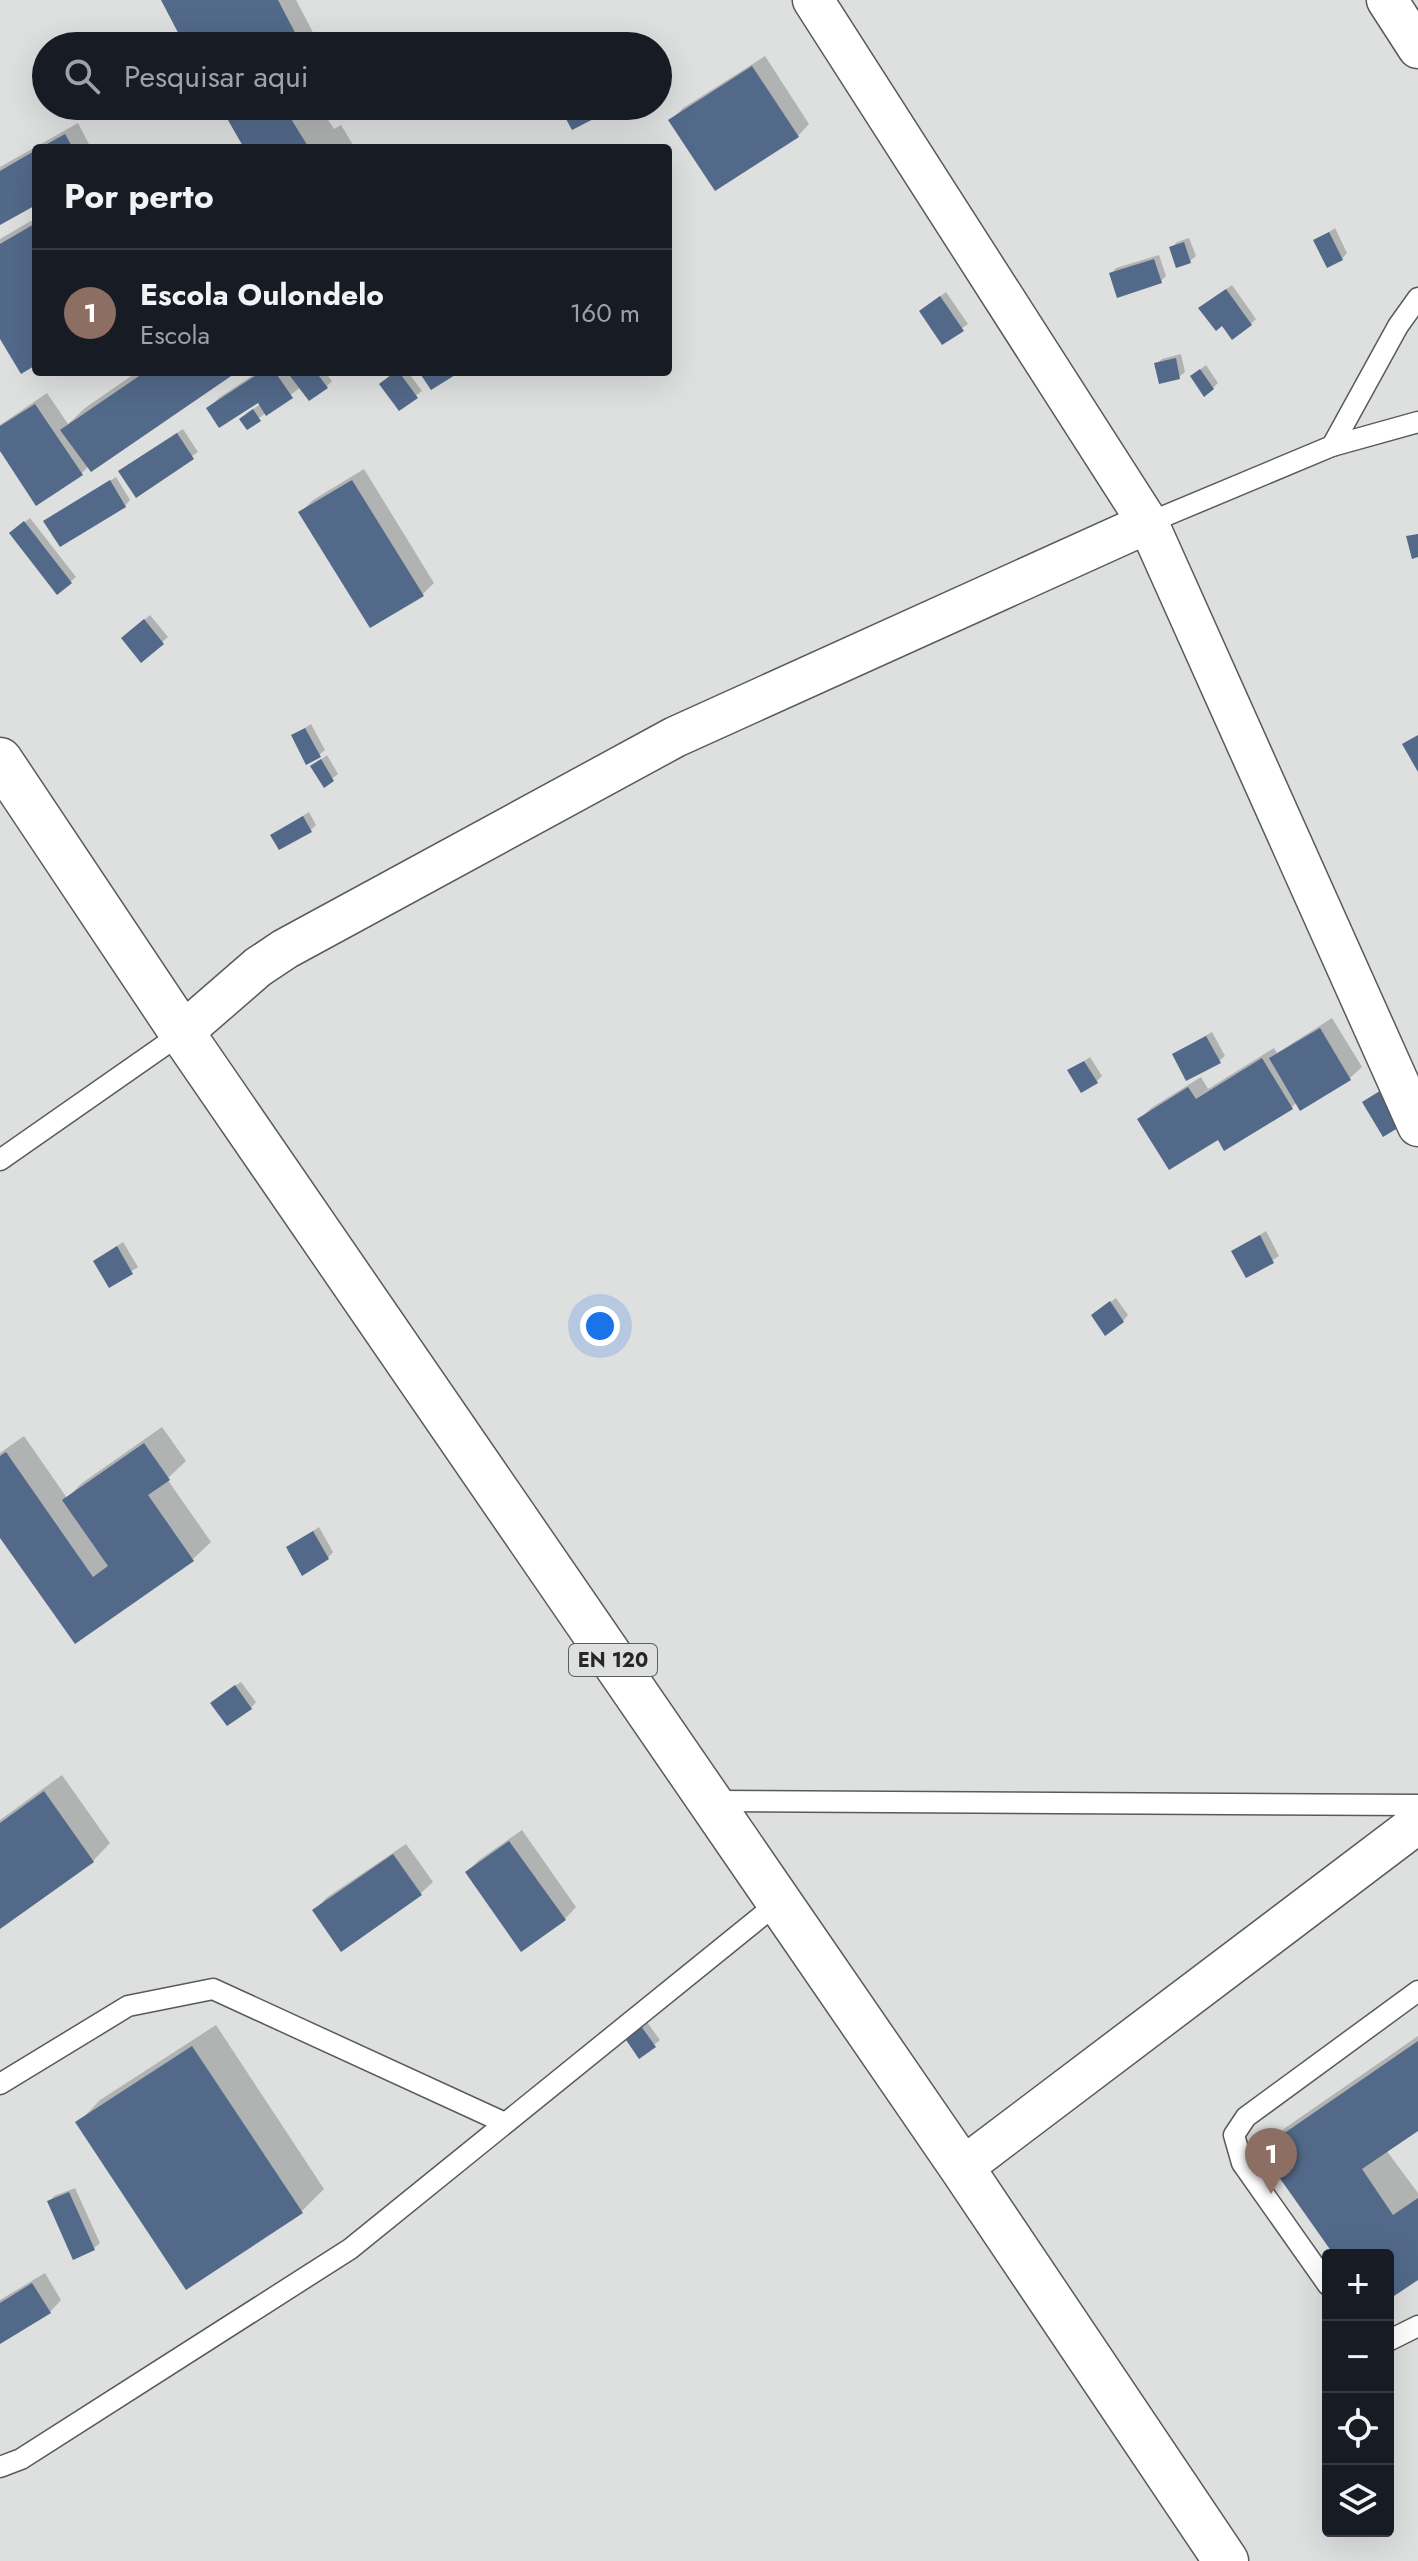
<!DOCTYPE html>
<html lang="pt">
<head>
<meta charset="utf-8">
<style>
  body { margin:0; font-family:Jost,sans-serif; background:#20242c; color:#f1f3f6 }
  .controls { position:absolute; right:24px; bottom:24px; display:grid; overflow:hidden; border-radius:8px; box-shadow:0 8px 32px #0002 }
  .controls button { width:72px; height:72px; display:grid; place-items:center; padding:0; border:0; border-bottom:2px solid #363941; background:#171b24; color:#f1f3f6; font:40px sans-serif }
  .you { position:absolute; left:600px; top:1326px; width:28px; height:28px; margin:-20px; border:6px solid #fff; border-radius:50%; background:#1a73e8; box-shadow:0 0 0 12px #1a73e833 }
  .badge { display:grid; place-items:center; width:52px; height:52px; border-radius:50%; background:#0b8043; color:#fff; font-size:26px; font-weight:700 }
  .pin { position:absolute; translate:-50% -66px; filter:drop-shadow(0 2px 4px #0008) }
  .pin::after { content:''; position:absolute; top:42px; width:28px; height:24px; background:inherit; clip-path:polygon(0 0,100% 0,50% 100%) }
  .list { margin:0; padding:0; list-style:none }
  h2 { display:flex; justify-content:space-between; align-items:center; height:104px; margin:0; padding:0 32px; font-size:34px }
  h2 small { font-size:26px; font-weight:400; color:#9ea1a6 }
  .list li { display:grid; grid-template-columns:52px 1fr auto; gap:24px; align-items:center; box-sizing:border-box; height:128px; padding:0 32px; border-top:2px solid #363941 }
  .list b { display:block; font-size:30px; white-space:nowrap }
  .list p { margin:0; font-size:26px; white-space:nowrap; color:#9ea1a6 }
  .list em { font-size:26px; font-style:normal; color:#9ea1a6 }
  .icon { flex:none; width:44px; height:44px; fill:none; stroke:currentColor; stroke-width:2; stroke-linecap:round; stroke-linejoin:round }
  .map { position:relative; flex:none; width:1418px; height:2561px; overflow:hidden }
  .search { position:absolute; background:#171b24; box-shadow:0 8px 32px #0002; left:32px; top:32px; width:640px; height:88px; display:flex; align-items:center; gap:20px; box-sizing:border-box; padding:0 28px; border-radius:44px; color:#9ea1a6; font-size:30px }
  .panel { position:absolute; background:#171b24; box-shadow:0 8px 32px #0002; left:32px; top:144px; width:640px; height:232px; border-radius:8px }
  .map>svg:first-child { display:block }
</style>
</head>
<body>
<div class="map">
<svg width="1418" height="2561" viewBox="0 0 1418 2561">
  <rect width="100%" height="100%" fill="#dedfdf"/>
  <g fill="#0003">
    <polygon points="163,0 296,0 319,44 187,46"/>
    <polygon points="765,56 809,124 798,136 671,120 683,108"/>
    <polygon points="658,79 665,92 658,98"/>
    <polygon points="225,106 319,106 334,129 341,125 355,148 246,148"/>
    <polygon points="78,123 91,148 36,148 36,203 0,223 0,167"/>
    <polygon points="36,218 36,363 0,335 0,239"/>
    <polygon points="1335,228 1347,253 1342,259 1316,241"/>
    <polygon points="1189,238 1196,256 1190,261 1171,248 1177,242"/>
    <polygon points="1159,255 1166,276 1161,281 1111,274 1116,268"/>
    <polygon points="1232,285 1256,319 1251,324 1222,323 1206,303"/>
    <polygon points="946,292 968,324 943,342 927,306"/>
    <polygon points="1181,354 1185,372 1179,377 1156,364 1162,359"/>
    <polygon points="1206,365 1218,383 1213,388 1198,371"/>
    <polygon points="137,372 233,372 89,466 81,474 0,447 0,425 47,393 68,424 85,408"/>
    <polygon points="258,372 325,372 332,381 327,386 301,387 247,427 247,413 261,404 258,400 208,408 220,397"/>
    <polygon points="396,372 408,372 422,391 399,408"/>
    <polygon points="183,429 198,452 136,495 126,466"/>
    <polygon points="364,469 434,583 423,594 301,512 313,500"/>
    <polygon points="116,477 130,500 125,506 46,521"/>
    <polygon points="30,518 76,577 70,582 17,528"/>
    <polygon points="150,615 168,637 141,660 129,633"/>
    <polygon points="311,724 325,750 319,755 293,736"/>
    <polygon points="327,755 338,774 324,785 312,766"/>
    <polygon points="309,812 316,825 311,830 273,835"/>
    <polygon points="1332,1018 1362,1067 1350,1078 1297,1102 1292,1107 1218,1138 1139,1120 1151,1108 1201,1077 1208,1089 1274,1048 1277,1053"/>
    <polygon points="1212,1032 1225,1056 1219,1061 1174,1054"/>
    <polygon points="1090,1057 1102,1076 1097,1081 1070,1071"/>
    <polygon points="1266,1231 1279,1256 1247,1276 1234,1251"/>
    <polygon points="123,1242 138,1267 110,1285 95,1261"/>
    <polygon points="1116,1298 1128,1315 1123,1321 1099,1310"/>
    <polygon points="162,1427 186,1461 167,1479 211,1542 193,1559 75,1642 0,1535 0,1453 24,1436 67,1498 82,1483"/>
    <polygon points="319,1527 333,1552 328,1558 288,1548"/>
    <polygon points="241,1682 256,1702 251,1708 218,1697"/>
    <polygon points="62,1775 110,1843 93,1861 0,1927 0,1820"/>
    <polygon points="522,1830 576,1907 565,1919 467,1872 479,1860"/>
    <polygon points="406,1844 433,1882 421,1893 342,1949 315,1910 326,1898"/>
    <polygon points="644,2018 660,2040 640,2056 624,2034"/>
    <polygon points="216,2025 324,2189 301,2212 78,2123 100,2100"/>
    <polygon points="1418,2036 1418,2128 1386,2150 1418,2193 1418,2277 1388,2298 1388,2255 1336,2255 1263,2150 1285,2128"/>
    <polygon points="75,2188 100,2243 94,2248 74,2257 49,2202 54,2196"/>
    <polygon points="45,2273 61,2300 50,2312 0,2341 0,2300"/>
  </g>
  <g fill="#526989">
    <polygon points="161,0 278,0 302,46 185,46"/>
    <polygon points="752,66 799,137 715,191 668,120"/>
    <polygon points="224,106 283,106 309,148 244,148 221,108"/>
    <polygon points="563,106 601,106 605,113 572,130 560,108"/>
    <polygon points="65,134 73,148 40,148"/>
    <polygon points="36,150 36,205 0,225 0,171"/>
    <polygon points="36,223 36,365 21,374 0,339 0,244"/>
    <polygon points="1329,232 1343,260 1327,268 1313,240"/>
    <polygon points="1184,242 1191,263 1176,268 1169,247"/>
    <polygon points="1154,259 1162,283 1117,298 1109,273"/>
    <polygon points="1226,289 1252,325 1232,340 1222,326 1216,331 1198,308"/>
    <polygon points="940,296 964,331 942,345 919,311"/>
    <polygon points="1176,358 1180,379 1159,384 1154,363"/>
    <polygon points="1200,369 1214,389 1204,397 1190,376"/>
    <polygon points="145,372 237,372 91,472 60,430"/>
    <polygon points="261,372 275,372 293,398 266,416 258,403 219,428 206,408"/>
    <polygon points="287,372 316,372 328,388 309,401"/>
    <polygon points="395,372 399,372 418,398 399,411 379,384"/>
    <polygon points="419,372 460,372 431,390"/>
    <polygon points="35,404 83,475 36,506 0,451 0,426"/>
    <polygon points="253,409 261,421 247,430 239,419"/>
    <polygon points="177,433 194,459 136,498 118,471"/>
    <polygon points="110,480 126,507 60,547 43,521"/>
    <polygon points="352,480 424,596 370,628 298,512"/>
    <polygon points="24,521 72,583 57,595 9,533"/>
    <polygon points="1418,534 1418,557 1412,559 1406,536"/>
    <polygon points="144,619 164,644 141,663 121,638"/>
    <polygon points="305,728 321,757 306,765 291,735"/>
    <polygon points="1418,735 1418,772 1402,744"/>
    <polygon points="321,759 334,781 324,788 310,766"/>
    <polygon points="303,816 312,832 279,850 270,835"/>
    <polygon points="1320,1028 1351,1080 1300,1111 1269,1058"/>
    <polygon points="1206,1036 1221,1063 1186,1081 1172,1054"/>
    <polygon points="1262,1058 1293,1109 1224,1151 1218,1140 1169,1170 1137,1119 1188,1087 1196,1099"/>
    <polygon points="1084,1061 1098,1083 1081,1093 1067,1070"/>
    <polygon points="1383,1089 1406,1123 1383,1137 1362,1102"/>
    <polygon points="1260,1235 1274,1263 1246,1278 1231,1251"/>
    <polygon points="117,1246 133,1274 109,1288 93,1261"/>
    <polygon points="1110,1301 1124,1322 1105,1336 1091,1315"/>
    <polygon points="144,1443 170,1480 148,1495 194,1561 75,1644 0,1538 0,1456 6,1452 93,1577 108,1566 62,1500"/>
    <polygon points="313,1531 329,1559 302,1576 286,1547"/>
    <polygon points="235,1685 252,1709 227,1726 210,1703"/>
    <polygon points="44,1791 94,1862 0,1929 0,1823"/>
    <polygon points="509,1841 566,1920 521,1952 465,1872"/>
    <polygon points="393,1854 422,1895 341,1952 312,1910"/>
    <polygon points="638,2022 656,2047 639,2059 622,2034"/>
    <polygon points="1418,2041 1418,2131 1362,2169 1393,2215 1418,2198 1418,2280 1388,2300 1388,2255 1334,2255 1260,2150"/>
    <polygon points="192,2046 303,2213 186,2290 75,2122"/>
    <polygon points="69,2192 95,2250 73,2260 47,2201"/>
    <polygon points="32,2283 51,2313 0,2344 0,2303"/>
  </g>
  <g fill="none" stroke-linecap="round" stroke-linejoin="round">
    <g stroke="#595a5b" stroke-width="23">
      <g id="service">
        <polyline points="1332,446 1398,326 1418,298"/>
        <polyline points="1148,523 1332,446 1418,422"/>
        <polyline points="0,1160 182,1033"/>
        <polyline points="710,1801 1418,1805"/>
        <polyline points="0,2084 128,2006 213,1989 505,2123"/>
        <polyline points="1328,2285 1242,2163 1234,2135 1246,2117 1418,1991"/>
        <polyline points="1388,2341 1418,2326"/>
        <polyline points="0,2467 21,2459 350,2249 779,1902"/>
      </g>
    </g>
    <g stroke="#595a5b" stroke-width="43">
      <g id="minor">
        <polyline points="813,0 1148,523 1418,1126"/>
        <polyline points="1387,0 1418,48"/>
        <polyline points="182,1033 258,967 285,949 675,737 1148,523"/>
        <polyline points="962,2168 1418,1823"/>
      </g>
    </g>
    <g stroke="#595a5b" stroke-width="47">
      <polyline id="primary" points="0,760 182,1033 962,2168 1226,2561"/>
    </g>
    <use href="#service" stroke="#fff" stroke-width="20"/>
    <use href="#minor" stroke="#fff" stroke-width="40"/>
    <use href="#primary" stroke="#fff" stroke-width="44"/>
  </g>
  <g text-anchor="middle" stroke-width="8" stroke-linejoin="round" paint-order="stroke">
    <rect fill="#dedfdf" stroke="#5d5e5e" stroke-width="2" x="569" y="1644" width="88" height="32" rx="6"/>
    <g font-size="20" font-weight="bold" fill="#262626">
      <text x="613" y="1667">EN 120</text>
    </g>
  </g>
</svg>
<div class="controls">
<button>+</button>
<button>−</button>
<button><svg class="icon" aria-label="locate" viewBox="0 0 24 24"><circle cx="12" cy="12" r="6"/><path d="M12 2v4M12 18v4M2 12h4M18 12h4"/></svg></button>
<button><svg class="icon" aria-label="layers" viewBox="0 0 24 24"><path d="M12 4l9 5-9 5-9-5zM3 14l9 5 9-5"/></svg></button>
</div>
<div class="you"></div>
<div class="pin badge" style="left:1271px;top:2194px;background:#8d6e63">1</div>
<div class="search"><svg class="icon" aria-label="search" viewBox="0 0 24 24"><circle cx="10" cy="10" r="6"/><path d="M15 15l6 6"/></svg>Pesquisar aqui</div>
<section class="panel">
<h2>Por perto<small></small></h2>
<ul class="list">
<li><span class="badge" style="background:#8d6e63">1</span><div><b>Escola Oulondelo</b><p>Escola</p></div><em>160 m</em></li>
</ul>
</section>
</div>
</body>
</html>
